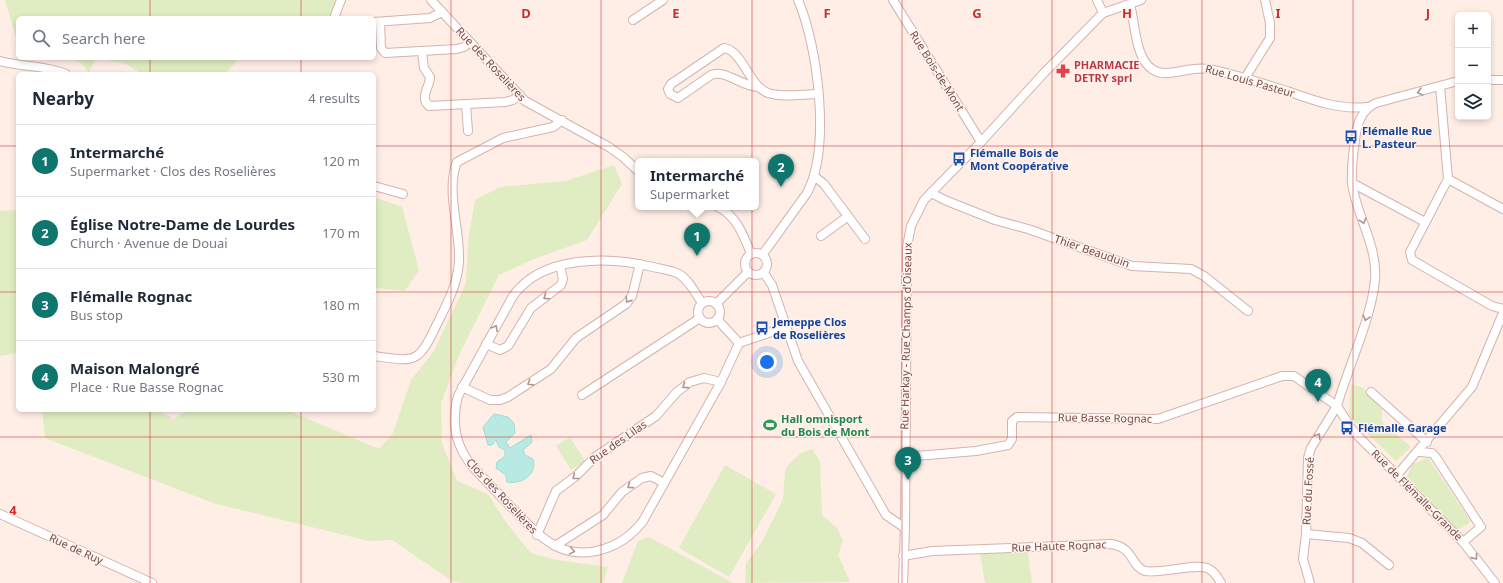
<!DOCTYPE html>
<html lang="en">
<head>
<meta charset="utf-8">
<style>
  body { margin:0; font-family:"Noto Sans",sans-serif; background:#f6f6f7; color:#1f2937 }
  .controls { position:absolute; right:12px; top:12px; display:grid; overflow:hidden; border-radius:6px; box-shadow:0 2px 6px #0003 }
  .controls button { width:36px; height:36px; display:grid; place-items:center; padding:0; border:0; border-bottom:1px solid #e0e1e3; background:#fff; color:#1f2937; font:20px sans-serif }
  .you { position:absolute; left:767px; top:362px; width:14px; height:14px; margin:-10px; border:3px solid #fff; border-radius:50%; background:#1a73e8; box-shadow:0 0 0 6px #1a73e833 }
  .badge { display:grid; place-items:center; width:26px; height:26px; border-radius:50%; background:#0f766e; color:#fff; font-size:13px; font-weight:700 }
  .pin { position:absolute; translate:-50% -33px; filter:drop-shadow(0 1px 2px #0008) }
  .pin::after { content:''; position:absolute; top:21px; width:14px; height:12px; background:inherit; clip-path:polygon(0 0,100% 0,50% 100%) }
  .popup { position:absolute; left:635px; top:158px; width:124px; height:52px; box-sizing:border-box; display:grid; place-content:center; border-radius:6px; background:#fff; filter:drop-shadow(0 1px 3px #0005); font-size:13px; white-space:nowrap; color:#747a83 }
  .popup b { font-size:15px; color:#1f2937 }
  .popup::after { content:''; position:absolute; left:50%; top:100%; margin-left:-8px; border:8px solid transparent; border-top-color:#fff }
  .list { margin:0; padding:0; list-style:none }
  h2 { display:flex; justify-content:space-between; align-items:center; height:52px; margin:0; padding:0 16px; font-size:17px }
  h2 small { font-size:13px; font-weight:400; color:#747a83 }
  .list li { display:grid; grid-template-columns:26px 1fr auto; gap:12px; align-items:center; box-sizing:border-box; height:72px; padding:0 16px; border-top:1px solid #e0e1e3 }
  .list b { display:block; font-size:15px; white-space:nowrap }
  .list p { margin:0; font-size:13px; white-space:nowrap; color:#747a83 }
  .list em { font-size:13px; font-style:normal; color:#747a83 }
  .icon { flex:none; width:22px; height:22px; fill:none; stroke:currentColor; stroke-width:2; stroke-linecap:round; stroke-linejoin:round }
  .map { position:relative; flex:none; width:1503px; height:583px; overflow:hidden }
  .search { position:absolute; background:#fff; box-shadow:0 2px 6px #0003; left:16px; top:16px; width:360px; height:44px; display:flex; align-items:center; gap:10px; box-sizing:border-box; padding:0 14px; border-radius:6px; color:#747a83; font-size:15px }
  .panel { position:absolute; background:#fff; box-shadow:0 2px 6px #0003; left:16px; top:72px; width:360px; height:340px; border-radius:6px }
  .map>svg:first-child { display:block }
</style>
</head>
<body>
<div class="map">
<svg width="1503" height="583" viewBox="0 0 1503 583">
  <rect width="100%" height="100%" fill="#feeee6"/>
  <g fill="#e0edc2">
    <polygon points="5,0 336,0 329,18 18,18 18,44"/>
    <polygon points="70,58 96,58 89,73 81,63"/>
    <polygon points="97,58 239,58 225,74 142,74 126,64"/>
    <polygon points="614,165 622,184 587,240 534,259 499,275 459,355 441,403 442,443 457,481 488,494 508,525 531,553 557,560 608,567 603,583 461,583 452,581 392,540 369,541 213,503 45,438 42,410 157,410 174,419 186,411 192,410 287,410 379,449 393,433 411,380 434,351 466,283 468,241 475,200 500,187 566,181"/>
    <polygon points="374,197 402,207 419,270 405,291 374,288"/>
    <polygon points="18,210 18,353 0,356 0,211"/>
    <polygon points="1351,384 1363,388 1382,407 1382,422 1411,447 1396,461 1349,416"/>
    <polygon points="570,437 585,461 571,470 556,446"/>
    <polygon points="812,449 820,461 822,515 837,528 843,541 838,555 850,582 745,583 746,563 762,542 783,499 785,471 788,465 800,454"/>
    <polygon points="1428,458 1471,522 1458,530 1407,477 1412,464"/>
    <polygon points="725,465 776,494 729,577 679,548"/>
    <polygon points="649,537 733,583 622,583 638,541"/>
    <polygon points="1028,552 1032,583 985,583 980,554"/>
  </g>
  <path fill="#b8e9e3" stroke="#9ddcd4" d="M494,414L508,417L514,423L515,433L506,442L510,448L531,435L532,442L523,450L525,455L533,459C538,475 520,485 507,482L506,475L496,468L497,462L505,456V450L499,447L496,440L492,445H488L483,427Z"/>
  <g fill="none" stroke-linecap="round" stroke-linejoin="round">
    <g stroke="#d4b3ad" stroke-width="10">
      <g id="minor">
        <polyline points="431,0 525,101 609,147 623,157 638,171"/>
        <polyline points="893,0 981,142"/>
        <polyline points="1097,0 1103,13"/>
        <path d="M1130,4C1135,22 1135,58 1152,69C1166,80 1190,65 1208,69C1236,74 1263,84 1290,92C1315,101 1340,110 1367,107"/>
        <polyline points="334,18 341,0"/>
        <polyline points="633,20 663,0"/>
        <polyline points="374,22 430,18 442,12"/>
        <polyline points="380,22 381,48 385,53 457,49 464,47 470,42"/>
        <path d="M422,52L424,68L430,77C430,87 419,97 429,106L505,102L513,100L520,95"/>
        <path d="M0,61C22,67 45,65 66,74"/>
        <polyline points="1245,78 1270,38 1270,23 1265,0"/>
        <polyline points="1488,80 1503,80"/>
        <path d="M1458,81L1376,103C1361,110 1357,124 1355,140C1353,154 1351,168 1352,183C1356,215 1378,246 1375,280C1371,320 1348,367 1337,406L1353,431L1463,542L1495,583"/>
        <polyline points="1440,86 1448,179"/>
        <path d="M758,87C743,87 725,69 711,75L678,98L670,94L668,89L671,84L724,48C742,50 749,86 768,93C784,98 802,94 818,94"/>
        <polyline points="466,104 468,131"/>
        <polyline points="814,176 824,184 865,239"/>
        <polyline points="1448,179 1410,252 1412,260 1492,306 1503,309"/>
        <polyline points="1448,179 1503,209"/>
        <polyline points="1352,183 1425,222"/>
        <polyline points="374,186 403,194"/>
        <polyline points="931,193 947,201 995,220 1028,229 1132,266 1191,269 1204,276 1248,311"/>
        <path d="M718,207C736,215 744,236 751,254"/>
        <polyline points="821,236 847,217"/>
        <circle cx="756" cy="264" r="11"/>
        <path d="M763,254L807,193C831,148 818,46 798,0"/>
        <polyline points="764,273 772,285 798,361 886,515 905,528"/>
        <circle cx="709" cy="312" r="11"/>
        <path d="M702,303C696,294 689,280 679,274C672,270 661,269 653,267C609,256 542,255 513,296L458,396C451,422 455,446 473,467C487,482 501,497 515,511C540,538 564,562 604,549C620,544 633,534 643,521L721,382L739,343"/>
        <polyline points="716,304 748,272"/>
        <polyline points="717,319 739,343 786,327"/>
        <polyline points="486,344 500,350 508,346 531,308 561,285 563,279 560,266"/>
        <path d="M374,356C416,362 418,364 437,324C448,302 460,280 459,255C459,225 446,190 457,162L503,138L553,127L562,120"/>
        <polyline points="462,387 490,400 500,400 508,397 551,369 576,338 626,304 632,296 640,264"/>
        <polyline points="1371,392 1427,442"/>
        <polyline points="582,395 700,318"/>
        <polyline points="1419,452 1432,453 1435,456 1481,527 1463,542"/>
        <polyline points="904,457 976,451 1008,445 1012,439 1012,421 1017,417 1158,419 1282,376 1294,376 1337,406 1311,448 1308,458 1306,534 1303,559 1310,583"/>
        <polyline points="1397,475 1472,387 1503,313"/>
        <polyline points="0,514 152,583"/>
        <polyline points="1306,534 1349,538 1362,543 1389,565"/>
        <polyline points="537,535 556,491 576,476 595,457 656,416 677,392 690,382 704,378 721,382"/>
        <polyline points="555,546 603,515 622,492 642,478 651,476 664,483"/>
        <path d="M903,556L932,551L1111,544C1134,547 1131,567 1145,571C1162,574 1198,562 1209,569C1215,572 1218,578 1221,583"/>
        <polyline points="903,583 905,528 907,247 911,226 924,200 981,142 1044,73 1103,13 1141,0"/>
      </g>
    </g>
    <use href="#minor" stroke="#fff" stroke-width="8"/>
  </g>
  <defs><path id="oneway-chevron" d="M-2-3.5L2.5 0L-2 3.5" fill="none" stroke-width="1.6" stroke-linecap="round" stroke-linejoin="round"/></defs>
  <g stroke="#af9491">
    <use href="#oneway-chevron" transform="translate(1420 92) rotate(165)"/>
    <use href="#oneway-chevron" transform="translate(1363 221) rotate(74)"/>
    <use href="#oneway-chevron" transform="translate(546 297) rotate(146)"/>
    <use href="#oneway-chevron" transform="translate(628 300) rotate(125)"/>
    <use href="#oneway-chevron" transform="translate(1366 318) rotate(107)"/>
    <use href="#oneway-chevron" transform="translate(495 328) rotate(-60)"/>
    <use href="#oneway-chevron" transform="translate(530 383) rotate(148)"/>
    <use href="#oneway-chevron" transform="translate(685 386) rotate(144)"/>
    <use href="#oneway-chevron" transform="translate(1318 436) rotate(-57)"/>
    <use href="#oneway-chevron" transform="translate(575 477) rotate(142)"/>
    <use href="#oneway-chevron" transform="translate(630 486) rotate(144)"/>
    <use href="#oneway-chevron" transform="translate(572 551) rotate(10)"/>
    <use href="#oneway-chevron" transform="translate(1475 557) rotate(51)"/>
  </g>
  <path fill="none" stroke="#d62828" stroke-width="1" stroke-opacity="0.55" d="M150,0V18M301,0V18M451,0V583M601,0V583M752,0V583M902,0V583M1052,0V583M1202,0V583M1353,0V583M150,58V74M301,58V74M0,146H18M374,146H1503M0,292H18M374,292H1503M150,410V583M301,410V583M0,437H1503"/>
  <defs>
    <g id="pharmacy-bare" transform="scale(1.08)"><path d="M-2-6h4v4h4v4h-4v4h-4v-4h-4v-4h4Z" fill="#e0444e" stroke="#fff3ee" stroke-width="2.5" paint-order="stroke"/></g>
    <g id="bus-bare" transform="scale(1.08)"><path d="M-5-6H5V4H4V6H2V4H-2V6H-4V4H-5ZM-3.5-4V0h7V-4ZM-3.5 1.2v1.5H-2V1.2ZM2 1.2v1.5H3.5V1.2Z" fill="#1a4fb4" stroke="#fff3ee" stroke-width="2.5" paint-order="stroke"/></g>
    <g id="stadium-bare" transform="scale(1.08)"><path d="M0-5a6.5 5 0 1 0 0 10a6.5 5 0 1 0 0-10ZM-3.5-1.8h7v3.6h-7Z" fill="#2e9e5b" stroke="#fff3ee" stroke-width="2.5" paint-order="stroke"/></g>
  </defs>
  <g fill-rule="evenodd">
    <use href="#pharmacy-bare" x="1063" y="71"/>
    <use href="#bus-bare" x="1351" y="137"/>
    <use href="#bus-bare" x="959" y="159"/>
    <use href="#bus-bare" x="762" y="328"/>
    <use href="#stadium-bare" x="770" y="425"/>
    <use href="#bus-bare" x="1347" y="428"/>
  </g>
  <g text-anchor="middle" stroke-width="3" stroke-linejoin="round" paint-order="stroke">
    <g font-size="11" fill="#7a4c48" stroke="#fff3ee">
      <text transform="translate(491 64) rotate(47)" y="4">Rue des Roselières</text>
      <text transform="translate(937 71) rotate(58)" y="4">Rue Bois-de-Mont</text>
      <text transform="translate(1250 81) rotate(16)" y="4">Rue Louis Pasteur</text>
      <text transform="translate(1092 251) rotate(19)" y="4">Thier Beauduin</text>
      <text transform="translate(906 336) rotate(-89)" y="4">Rue Harkay - Rue Champs d'Oiseaux</text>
      <text transform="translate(1105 418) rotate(1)" y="4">Rue Basse Rognac</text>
      <text transform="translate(618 442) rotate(-35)" y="4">Rue des Lilas</text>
      <text transform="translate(1308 491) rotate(-87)" y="4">Rue du Fossé</text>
      <text transform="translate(1417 495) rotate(45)" y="4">Rue de Flémalle-Grande</text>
      <text transform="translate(502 496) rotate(47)" y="4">Clos des Roselières</text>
      <text transform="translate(1059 546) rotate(-2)" y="4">Rue Haute Rognac</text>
      <text transform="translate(76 549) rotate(25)" y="4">Rue de Ruy</text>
    </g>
    <g font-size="11" font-weight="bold" fill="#be3a42" stroke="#fff3ee" text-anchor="start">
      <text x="1074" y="69">PHARMACIE<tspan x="1074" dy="13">DETRY sprl</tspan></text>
    </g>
    <g font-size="11" font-weight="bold" fill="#164399" stroke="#fff3ee" text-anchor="start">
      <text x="1362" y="135">Flémalle Rue<tspan x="1362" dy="13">L. Pasteur</tspan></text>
      <text x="970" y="157">Flémalle Bois de<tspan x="970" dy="13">Mont Coopérative</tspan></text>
      <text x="773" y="326">Jemeppe Clos<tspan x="773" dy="13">de Roselières</tspan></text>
      <text x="1358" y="432">Flémalle Garage</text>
    </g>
    <g font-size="11" font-weight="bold" fill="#27864d" stroke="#fff3ee" text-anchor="start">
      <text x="781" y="423">Hall omnisport<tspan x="781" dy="13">du Bois de Mont</tspan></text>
    </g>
  </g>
  <g font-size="13" text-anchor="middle" font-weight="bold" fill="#d62828" stroke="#fff3ee" stroke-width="3" stroke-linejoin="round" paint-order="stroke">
    <text x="526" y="18">D</text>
    <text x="676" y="18">E</text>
    <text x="827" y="18">F</text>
    <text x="977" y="18">G</text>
    <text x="1127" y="18">H</text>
    <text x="1278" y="18">I</text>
    <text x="1428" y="18">J</text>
    <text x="13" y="515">4</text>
  </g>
</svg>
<div class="controls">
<button>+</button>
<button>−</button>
<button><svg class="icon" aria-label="layers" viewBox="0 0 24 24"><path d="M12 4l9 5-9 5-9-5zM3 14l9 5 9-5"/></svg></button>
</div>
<div class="you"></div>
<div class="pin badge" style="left:697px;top:256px">1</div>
<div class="popup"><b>Intermarché</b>Supermarket</div>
<div class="pin badge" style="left:781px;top:187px">2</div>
<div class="pin badge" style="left:908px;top:480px">3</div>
<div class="pin badge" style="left:1318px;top:402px">4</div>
<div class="search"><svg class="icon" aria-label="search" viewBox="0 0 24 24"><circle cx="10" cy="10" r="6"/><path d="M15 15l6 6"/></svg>Search here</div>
<section class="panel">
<h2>Nearby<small>4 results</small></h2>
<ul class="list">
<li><span class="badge">1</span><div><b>Intermarché</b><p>Supermarket · Clos des Roselières</p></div><em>120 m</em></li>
<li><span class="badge">2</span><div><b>Église Notre-Dame de Lourdes</b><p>Church · Avenue de Douai</p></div><em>170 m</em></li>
<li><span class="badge">3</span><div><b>Flémalle Rognac</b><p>Bus stop</p></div><em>180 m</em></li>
<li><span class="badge">4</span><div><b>Maison Malongré</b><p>Place · Rue Basse Rognac</p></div><em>530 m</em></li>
</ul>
</section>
</div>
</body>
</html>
